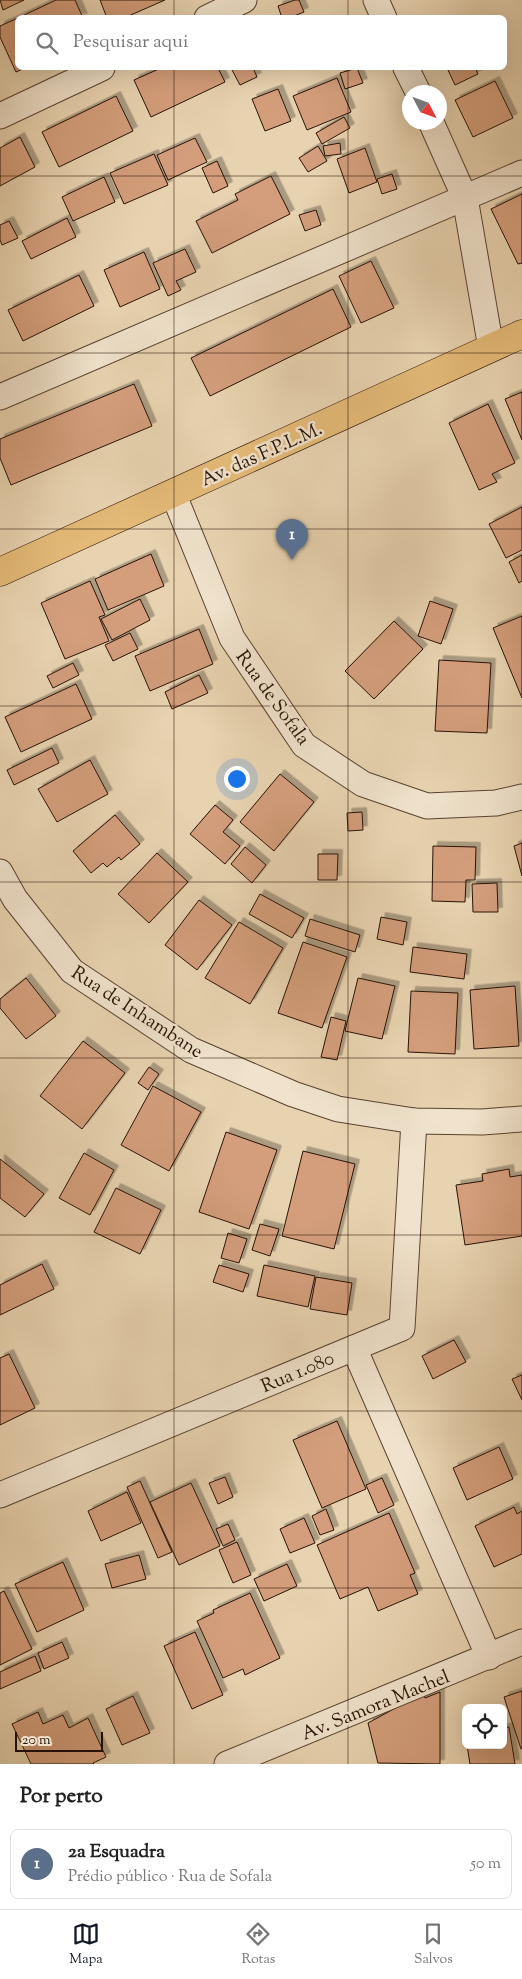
<!DOCTYPE html>
<html lang="pt">
<head>
<meta charset="utf-8">
<style>
  body { margin:0; font-family:"Sorts Mill Goudy",serif; background:#f6f6f6; color:#222 }
  .controls { position:absolute; right:15px; bottom:15px; display:grid; overflow:hidden; border-radius:8px; box-shadow:0 5px 20px #0002 }
  .controls button { width:45px; height:45px; display:grid; place-items:center; padding:0; border:0; border-bottom:1px solid #e0e0e0; background:#fff; color:#222; font:25px sans-serif }
  .compass { position:absolute; left:402px; top:85px; width:45px; height:45px; border-radius:50%; background:#fff; box-shadow:0 5px 20px #0002; rotate:131deg }
  .scale { position:absolute; left:15px; bottom:12px; width:88px; box-sizing:border-box; padding-left:5px; border:2px solid #281205; border-top:0; font-size:14px; line-height:18px; white-space:nowrap; color:#281205; -webkit-text-stroke:4px #f0e2cc; paint-order:stroke }
  .you { position:absolute; left:236px; top:778px; width:18px; height:18px; margin:-12px; border:4px solid #fff; border-radius:50%; background:#1a73e8; box-shadow:0 0 0 8px #1a73e833 }
  .badge { display:grid; place-items:center; width:32px; height:32px; border-radius:50%; background:#111827; color:#fff; font-size:16px; font-weight:700 }
  .pin { position:absolute; translate:-50% -41px; filter:drop-shadow(0 1px 2px #0008) }
  .pin::after { content:''; position:absolute; top:26px; width:18px; height:15px; background:inherit; clip-path:polygon(0 0,100% 0,50% 100%) }
  .list { margin:0; padding:0; list-style:none }
  h2 { display:flex; justify-content:space-between; align-items:center; height:65px; margin:0; padding:0 20px; font-size:21px }
  h2 small { font-size:16px; font-weight:400; color:#767676 }
  .list li { display:grid; grid-template-columns:32px 1fr auto; gap:15px; align-items:center; box-sizing:border-box; height:70px; margin:0 10px 10px; padding:0 10px; border:1px solid #e0e0e0; border-radius:8px }
  .list b { display:block; font-size:19px; white-space:nowrap }
  .list p { margin:0; font-size:16px; white-space:nowrap; color:#767676 }
  .list em { font-size:16px; font-style:normal; color:#767676 }
  .icon { flex:none; width:28px; height:28px; fill:none; stroke:currentColor; stroke-width:2; stroke-linecap:round; stroke-linejoin:round }
  .map { position:relative; flex:none; width:522px; height:1764px; overflow:hidden }
  .search { position:absolute; background:#fff; box-shadow:0 5px 20px #0002; left:15px; right:15px; top:15px; height:55px; display:flex; align-items:center; gap:12px; box-sizing:border-box; padding:0 18px; border-radius:8px; color:#767676; font-size:19px }
  .sheet { height:145px; background:#fff }
  nav { display:flex; justify-content:space-around; align-items:center; box-sizing:border-box; height:70px; border-top:1px solid #e0e0e0; background:#fff; font-size:14px; color:#767676 }
  nav a { display:grid; justify-items:center; gap:2px }
  nav .on { color:#111827 }
  .map>svg:first-child { display:block }
</style>
</head>
<body>
<div class="map">
<svg width="522" height="1764" viewBox="0 0 522 1764">
  <defs>
    <filter id="shadow"><feDropShadow dx="4.5" dy="-4.5" stdDeviation="0" flood-color="#0004"/></filter>
  </defs>
  <rect width="100%" height="100%" fill="#e8d3b0"/>
  <filter id="stains"><feTurbulence type="fractalNoise" baseFrequency=".004" numOctaves="4"/><feColorMatrix values="0 0 0 0 .2 0 0 0 0 .09 0 0 0 0 .02 0 0 0 .5 -.17"/></filter>
  <radialGradient id="worn" r=".72"><stop offset=".6" stop-color="#630" stop-opacity="0"/><stop offset="1" stop-color="#630" stop-opacity=".3"/></radialGradient>
  <g fill="#d49e7b" stroke="#281205" filter="url(#shadow)">
    <polygon points="0,0 24,0 3,10"/>
    <polygon points="56,0 75,0 83,18 18,18"/>
    <polygon points="100,0 165,0 124,18 107,18"/>
    <polygon points="295,0 299,0 304,12 289,18 282,18 278,6"/>
    <polygon points="18,18 18,68 25,68 16,72 0,37 0,26"/>
    <polygon points="161,68 218,68 225,82 151,117 134,80"/>
    <polygon points="231,68 253,68 257,77 240,85"/>
    <polygon points="357,68 363,83 345,89 340,73"/>
    <polygon points="453,68 475,68 478,74 455,85 448,70"/>
    <polygon points="337,78 351,112 307,130 293,96"/>
    <polygon points="495,81 513,118 473,137 455,100"/>
    <polygon points="278,89 291,121 265,131 252,99"/>
    <polygon points="116,96 133,131 59,167 42,132"/>
    <polygon points="344,117 350,128 322,144 316,133"/>
    <polygon points="20,137 35,167 0,186 0,148"/>
    <polygon points="195,138 207,162 168,180 157,155"/>
    <polygon points="340,143 341,154 325,156 323,146"/>
    <polygon points="318,146 327,161 308,172 299,158"/>
    <polygon points="365,148 377,182 349,193 337,159"/>
    <polygon points="154,154 168,185 124,204 110,173"/>
    <polygon points="217,161 228,186 213,193 202,168"/>
    <polygon points="392,174 397,189 382,194 377,179"/>
    <polygon points="271,176 290,214 212,253 196,221 238,200 235,194"/>
    <polygon points="104,177 115,202 73,221 62,197"/>
    <polygon points="522,194 522,263 518,264 491,209"/>
    <polygon points="316,210 321,225 305,231 299,215"/>
    <polygon points="67,218 76,237 31,259 22,241"/>
    <polygon points="9,221 18,238 2,245 0,240 0,225"/>
    <polygon points="185,249 196,272 176,281 181,290 168,296 153,263"/>
    <polygon points="144,252 160,289 120,307 104,270"/>
    <polygon points="371,261 394,308 361,323 339,276"/>
    <polygon points="79,275 94,306 23,341 8,310"/>
    <polygon points="333,289 351,327 210,396 191,358"/>
    <polygon points="134,384 152,426 11,485 0,458 0,439"/>
    <polygon points="522,392 522,440 505,399"/>
    <polygon points="488,404 515,463 492,474 497,482 479,490 449,423"/>
    <polygon points="522,507 522,550 506,558 489,524"/>
    <polygon points="151,554 164,586 108,610 95,579"/>
    <polygon points="522,555 522,581 519,583 509,562"/>
    <polygon points="90,581 105,615 99,617 109,641 65,659 41,603"/>
    <polygon points="140,599 150,620 112,640 101,619"/>
    <polygon points="430,601 453,609 441,644 418,636"/>
    <polygon points="522,616 522,698 493,628"/>
    <polygon points="394,621 423,649 374,699 345,671"/>
    <polygon points="199,629 213,664 150,691 135,656"/>
    <polygon points="130,633 138,649 113,661 105,645"/>
    <polygon points="439,660 491,663 487,733 435,731"/>
    <polygon points="73,663 79,675 53,688 47,676"/>
    <polygon points="199,675 208,693 172,709 165,692"/>
    <polygon points="76,684 92,719 21,752 5,717"/>
    <polygon points="52,748 59,763 14,785 7,770"/>
    <polygon points="90,760 108,794 57,822 38,789"/>
    <polygon points="280,774 314,802 274,851 240,822"/>
    <polygon points="215,805 233,820 223,832 240,846 225,864 190,834"/>
    <polygon points="362,812 363,830 348,831 347,813"/>
    <polygon points="115,815 140,844 121,860 119,857 107,867 103,863 91,873 73,851"/>
    <polygon points="522,843 522,876 514,846"/>
    <polygon points="433,846 476,847 475,880 466,880 465,902 432,901"/>
    <polygon points="245,847 266,865 252,883 231,864"/>
    <polygon points="157,853 188,882 149,923 118,894"/>
    <polygon points="318,854 338,854 337,880 318,880"/>
    <polygon points="497,883 498,912 473,912 472,884"/>
    <polygon points="260,894 304,918 292,938 249,914"/>
    <polygon points="199,900 232,925 197,970 165,945"/>
    <polygon points="381,917 407,922 403,945 377,939"/>
    <polygon points="310,919 360,935 355,952 305,936"/>
    <polygon points="239,922 283,948 250,1004 205,978"/>
    <polygon points="303,942 347,957 322,1028 278,1013"/>
    <polygon points="413,947 467,954 464,979 410,972"/>
    <polygon points="26,978 56,1016 26,1039 0,1008 0,999"/>
    <polygon points="358,978 395,986 382,1039 345,1031"/>
    <polygon points="515,986 519,1046 474,1049 470,990"/>
    <polygon points="411,991 458,993 455,1054 408,1052"/>
    <polygon points="331,1017 346,1021 337,1060 321,1057"/>
    <polygon points="83,1041 125,1073 82,1129 40,1096"/>
    <polygon points="149,1067 159,1074 148,1090 138,1083"/>
    <polygon points="153,1086 201,1112 169,1171 121,1145"/>
    <polygon points="226,1132 277,1150 249,1229 199,1212"/>
    <polygon points="303,1151 355,1164 334,1249 282,1236"/>
    <polygon points="84,1153 114,1170 90,1215 59,1198"/>
    <polygon points="0,1159 44,1194 25,1217 0,1198"/>
    <polygon points="509,1169 510,1177 522,1175 522,1236 465,1245 456,1185 483,1181 482,1174"/>
    <polygon points="116,1188 161,1210 140,1254 94,1232"/>
    <polygon points="260,1224 279,1229 270,1256 252,1250"/>
    <polygon points="228,1233 247,1239 239,1263 221,1258"/>
    <polygon points="42,1264 54,1289 0,1315 0,1285"/>
    <polygon points="219,1265 249,1274 243,1292 213,1282"/>
    <polygon points="264,1265 315,1276 308,1307 257,1296"/>
    <polygon points="316,1277 352,1283 347,1315 310,1309"/>
    <polygon points="454,1340 466,1362 433,1379 422,1356"/>
    <polygon points="9,1354 35,1408 0,1425 0,1358"/>
    <polygon points="522,1375 522,1400 512,1379"/>
    <polygon points="337,1421 366,1489 322,1508 293,1440"/>
    <polygon points="499,1447 513,1479 467,1500 453,1468"/>
    <polygon points="225,1477 233,1497 218,1504 209,1483"/>
    <polygon points="382,1478 394,1505 378,1513 366,1485"/>
    <polygon points="140,1481 172,1552 158,1558 127,1487"/>
    <polygon points="191,1483 220,1546 179,1565 150,1502"/>
    <polygon points="127,1492 141,1523 101,1541 88,1511"/>
    <polygon points="514,1507 517,1514 522,1511 522,1554 494,1567 475,1526"/>
    <polygon points="326,1509 334,1530 320,1535 312,1516"/>
    <polygon points="389,1513 415,1573 410,1575 418,1594 378,1611 368,1587 340,1599 317,1545"/>
    <polygon points="304,1518 315,1543 290,1553 280,1529"/>
    <polygon points="228,1524 235,1540 223,1546 216,1529"/>
    <polygon points="237,1542 251,1575 233,1583 219,1550"/>
    <polygon points="139,1555 146,1579 112,1588 105,1564"/>
    <polygon points="63,1562 84,1610 37,1632 15,1584"/>
    <polygon points="287,1564 297,1586 264,1601 254,1579"/>
    <polygon points="4,1591 32,1649 0,1665 0,1593"/>
    <polygon points="250,1593 280,1658 245,1675 243,1669 223,1678 197,1621 214,1613 213,1610"/>
    <polygon points="195,1632 223,1695 192,1709 164,1646"/>
    <polygon points="62,1642 69,1658 44,1669 38,1653"/>
    <polygon points="35,1656 41,1671 0,1689 0,1672"/>
    <polygon points="522,1691 522,1749 521,1749 504,1697"/>
    <polygon points="440,1692 440,1764 378,1763 368,1723 423,1693 425,1698"/>
    <polygon points="133,1696 150,1733 122,1745 106,1709"/>
    <polygon points="38,1712 43,1724 63,1715 69,1728 88,1718 106,1757 93,1763 94,1764 31,1764 12,1724"/>
    <polygon points="509,1727 515,1764 470,1764 467,1745 503,1745 503,1728"/>
  </g>
  <g fill="none" stroke-linecap="round" stroke-linejoin="round">
    <g stroke="#584230" stroke-width="27">
      <g id="street">
        <polyline points="376,0 384,18"/>
        <polyline points="207,18 244,0"/>
        <polyline points="406,68 418,92"/>
        <polyline points="0,116 102,68"/>
        <polyline points="431,122 465,198 491,348"/>
        <polyline points="0,397 522,173"/>
        <polyline points="173,493 232,638 304,745 363,784 427,806 496,803 522,797"/>
        <polyline points="0,872 15,899 72,971 191,1050 293,1094 338,1109 414,1121 482,1122 522,1119"/>
        <polyline points="354,1348 489,1657"/>
        <polyline points="0,1495 402,1328 414,1121"/>
        <polyline points="227,1764 522,1642"/>
      </g>
    </g>
    <g stroke="#281205" stroke-width="29">
      <polyline id="primary" points="0,572 522,334"/>
    </g>
    <use href="#street" stroke="#f0e2cc" stroke-width="25"/>
    <use href="#primary" stroke="#e4ba78" stroke-width="28"/>
  </g>
  <path fill="none" stroke="#281205" stroke-width="1" stroke-opacity="0.55" d="M174,0V18M348,0V18M174,68V1764M348,68V1764M0,176H522M0,353H522M0,529H522M0,706H522M0,882H522M0,1058H522M0,1235H522M0,1411H522M0,1588H522"/>
  <g text-anchor="middle" stroke-width="5" stroke-linejoin="round" paint-order="stroke">
    <g font-size="19" fill="#281205" stroke="#f0e2cc">
      <text transform="translate(261 453) rotate(-24)" y="7">Av. das F.P.L.M.</text>
      <text transform="translate(274 697) rotate(54)" y="7">Rua de Sofala</text>
      <text transform="translate(138 1011) rotate(33)" y="7">Rua de Inhambane</text>
      <text transform="translate(297 1371) rotate(-23)" y="7">Rua 1.080</text>
      <text transform="translate(375 1704) rotate(-22)" y="7">Av. Samora Machel</text>
    </g>
  </g>
  <rect width="100%" height="100%" filter="url(#stains)"/>
  <rect width="100%" height="100%" fill="url(#worn)"/>
</svg>
<div class="controls">
<button><svg class="icon" aria-label="locate" viewBox="0 0 24 24"><circle cx="12" cy="12" r="6"/><path d="M12 2v4M12 18v4M2 12h4M18 12h4"/></svg></button>
</div>
<svg class="compass" viewBox="-18 -18 36 36"><path d="M0-13l5 13h-10z" fill="#e53935"/><path d="M0 13l5-13h-10z" fill="#767676"/></svg>
<div class="scale">20 m</div>
<div class="you"></div>
<div class="pin badge" style="left:292px;top:560px;background:#5c6f8a">1</div>
<div class="search"><svg class="icon" aria-label="search" viewBox="0 0 24 24"><circle cx="10" cy="10" r="6"/><path d="M15 15l6 6"/></svg>Pesquisar aqui</div>
</div>
<section class="sheet">
<h2>Por perto<small></small></h2>
<ul class="list">
<li><span class="badge" style="background:#5c6f8a">1</span><div><b>2a Esquadra</b><p>Prédio público · Rua de Sofala</p></div><em>50 m</em></li>
</ul>
</section>
<nav>
<a class="on"><svg class="icon" aria-label="map" viewBox="0 0 24 24"><path d="M3 6l6-2 6 2 6-2v14l-6 2-6-2-6 2zM9 4v14M15 6v14"/></svg>Mapa</a>
<a><svg class="icon" aria-label="directions" viewBox="0 0 24 24"><path d="M12 3l9 9-9 9-9-9zM9 14v-3h6M13 9l2 2-2 2"/></svg>Rotas</a>
<a><svg class="icon" aria-label="saved" viewBox="0 0 24 24"><path d="M7 4h10v16l-5-4-5 4z"/></svg>Salvos</a>
</nav>
</body>
</html>
